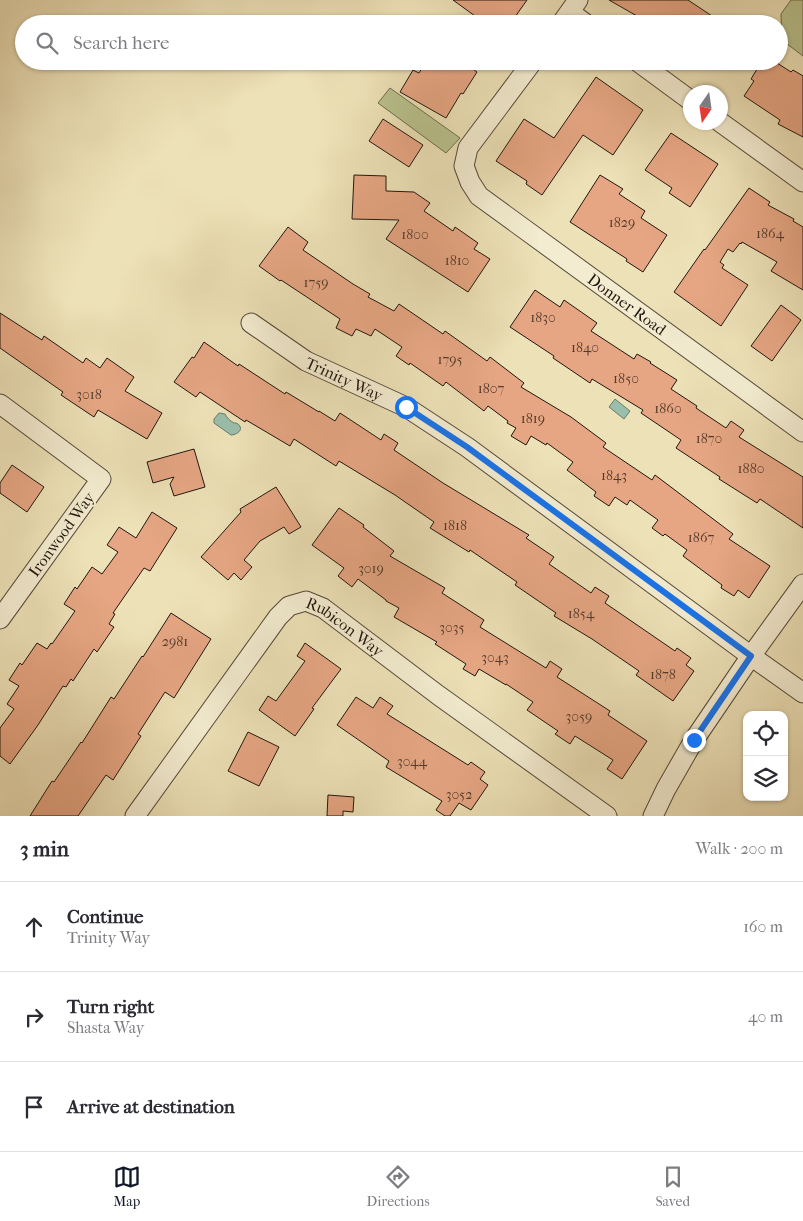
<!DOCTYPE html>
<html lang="en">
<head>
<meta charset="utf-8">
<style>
  body { margin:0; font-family:"IM FELL French Canon",serif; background:#f7f7f7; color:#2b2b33 }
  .controls { position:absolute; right:15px; bottom:15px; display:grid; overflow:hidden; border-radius:10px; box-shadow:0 1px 4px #0004 }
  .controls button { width:45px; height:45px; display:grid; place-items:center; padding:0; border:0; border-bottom:1px solid #e1e1e2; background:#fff; color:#2b2b33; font:25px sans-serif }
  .compass { position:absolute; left:683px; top:85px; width:45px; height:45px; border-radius:50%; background:#fff; box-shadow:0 1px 4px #0004; rotate:193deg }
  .stop { position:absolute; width:15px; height:15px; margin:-11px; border:4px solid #1a73e8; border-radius:50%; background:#fff }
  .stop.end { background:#1a73e8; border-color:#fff; box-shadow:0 1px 5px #0008 }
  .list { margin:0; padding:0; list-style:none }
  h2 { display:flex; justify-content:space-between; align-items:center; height:65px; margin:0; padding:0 20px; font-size:21px }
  h2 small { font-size:16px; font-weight:400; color:#7c7c81 }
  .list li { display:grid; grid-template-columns:32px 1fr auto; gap:15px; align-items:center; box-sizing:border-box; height:90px; padding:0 20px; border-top:1px solid #e1e1e2 }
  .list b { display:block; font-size:19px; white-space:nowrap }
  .list p { margin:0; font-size:16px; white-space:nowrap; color:#7c7c81 }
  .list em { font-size:16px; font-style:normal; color:#7c7c81 }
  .icon { flex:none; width:28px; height:28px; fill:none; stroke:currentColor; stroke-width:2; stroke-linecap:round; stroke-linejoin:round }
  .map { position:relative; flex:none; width:803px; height:816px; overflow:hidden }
  .search { position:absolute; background:#fff; box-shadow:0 1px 4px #0004; left:15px; right:15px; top:15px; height:55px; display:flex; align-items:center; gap:12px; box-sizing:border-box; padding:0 18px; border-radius:28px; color:#7c7c81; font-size:19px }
  .sheet { height:335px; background:#fff }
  nav { display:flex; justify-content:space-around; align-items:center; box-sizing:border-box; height:70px; border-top:1px solid #e1e1e2; background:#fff; font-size:14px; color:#7c7c81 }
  nav a { display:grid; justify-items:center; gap:2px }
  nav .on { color:#111827 }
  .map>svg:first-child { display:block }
</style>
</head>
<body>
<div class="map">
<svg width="803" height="816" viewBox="0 0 803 816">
  <rect width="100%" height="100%" fill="#ede1b7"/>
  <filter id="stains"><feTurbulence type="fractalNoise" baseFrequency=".004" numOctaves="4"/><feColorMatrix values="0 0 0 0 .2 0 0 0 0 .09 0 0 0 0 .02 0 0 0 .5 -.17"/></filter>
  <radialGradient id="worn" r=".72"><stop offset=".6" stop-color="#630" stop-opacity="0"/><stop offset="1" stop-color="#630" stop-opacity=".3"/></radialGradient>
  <g fill="#b9c28d" stroke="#6e6c4e">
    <polygon points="791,0 803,0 803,56 782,40 781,14"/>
    <polygon points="390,88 460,138 446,153 378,103"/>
  </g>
  <g fill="#99beac" stroke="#697b6d">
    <polygon points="615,399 630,411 624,419 609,407"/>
    <path d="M219,413L225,414C227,418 230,421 234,423C235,423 237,423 238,424C245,430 236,435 231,435L214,423V419Z"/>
  </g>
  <g fill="#e6a683" stroke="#22160e">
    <polygon points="453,0 527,0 510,24 486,24"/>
    <polygon points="609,0 688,0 724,24 651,24"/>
    <polygon points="426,61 462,61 477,72 463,94 461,93 446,118 400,92 413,70 419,73"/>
    <polygon points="762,61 774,61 791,72 793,70 803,76 803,137 778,124 780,120 744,96 754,81 751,79"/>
    <polygon points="596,77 643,110 613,155 583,135 542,195 526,184 527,181 496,161 524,119 554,138"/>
    <polygon points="383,119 423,145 409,167 369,141"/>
    <polygon points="671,133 718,164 690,207 669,193 672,188 645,170"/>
    <polygon points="354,175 386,176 386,191 414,192 430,203 424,211 453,231 455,227 478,243 474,249 490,259 468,292 386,239 399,220 352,219"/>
    <polygon points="600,175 623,189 619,194 645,211 641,218 667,235 643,272 626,261 627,259 570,222"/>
    <polygon points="749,188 770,202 768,205 794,219 793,221 803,227 803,290 771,271 777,262 742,242 741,244 740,243 733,252 728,249 720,262 724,265 722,268 748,285 721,326 674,292 704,249 705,250"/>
    <polygon points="288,227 308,242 303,250 353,284 370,294 368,297 394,311 399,304 443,334 445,331 487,361 490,357 524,383 521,387 571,417 606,443 603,447 652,480 655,475 733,534 729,539 770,566 749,598 738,590 734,596 721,588 722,585 683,556 687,550 665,534 663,536 652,528 658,520 630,500 627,505 615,497 609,506 594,496 596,492 567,470 573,462 547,443 546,445 531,436 526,445 511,436 516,428 507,423 508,421 488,406 484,411 446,382 443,386 410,363 409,365 396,356 402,347 375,329 371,336 356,329 352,336 336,328 340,319 281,280 280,281 259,266"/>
    <polygon points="535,290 560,307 564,300 597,323 591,331 634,359 637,354 651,362 650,363 677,380 671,389 697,406 696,408 726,428 731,421 744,430 739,437 803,477 803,528 760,499 757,503 719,479 720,477 676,448 681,440 641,413 643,410 592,379 590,383 553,358 554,356 510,327"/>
    <polygon points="781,305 801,320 772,361 751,346"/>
    <polygon points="0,313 42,340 44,336 83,363 86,358 100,368 107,358 134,377 125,391 162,413 147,439 98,410 94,417 61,395 63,392 0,348"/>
    <polygon points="204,342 238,366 239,364 285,394 286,392 319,412 319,411 335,421 340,413 381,440 384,434 398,443 394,450 443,483 529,535 526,538 554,557 549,564 591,593 595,587 609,596 605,603 675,651 677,648 691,658 686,665 694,671 673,701 636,675 639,671 592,639 554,616 556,613 515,585 517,582 470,550 469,552 430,528 434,522 395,495 339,461 336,466 294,439 290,446 246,420 245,422 200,392 196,397 174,382 192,357 194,358"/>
    <polygon points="194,449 205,487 174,496 170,484 174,477 153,483 147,462"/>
    <polygon points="12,465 44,487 27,512 0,493 0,483"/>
    <polygon points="276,487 301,527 289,534 284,527 260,541 244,560 252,567 241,580 234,573 228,580 201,557 241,512 240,509"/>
    <polygon points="339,508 364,525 363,527 394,551 390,556 445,588 442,593 484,620 480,627 546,668 550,661 562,669 557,677 610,711 608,715 647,741 622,779 607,769 613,760 575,736 570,744 555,734 558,731 527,710 533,702 506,684 506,685 479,669 475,676 463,669 466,664 435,644 437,642 394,617 399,608 386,601 386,600 358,579 352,587 338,576 344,568 312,545"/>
    <polygon points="152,512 177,528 150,571 144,568 113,613 115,614 109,624 114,627 97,652 94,649 73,681 71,679 66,687 63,686 38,725 10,764 0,756 0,728 14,709 7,704 19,686 9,680 20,663 22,665 37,643 47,649 51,643 52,644 75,611 64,604 75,587 77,589 92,567 102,574 118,552 107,545 119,527 136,538"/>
    <polygon points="171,613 211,639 174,698 165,692 138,734 141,736 113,780 106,775 78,816 30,816 52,781 54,782 81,742 82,743 111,697 114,699 142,656 143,657"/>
    <polygon points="305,643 341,669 312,708 314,709 295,736 259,710 268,696 276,701 305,661 297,656"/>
    <polygon points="356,697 373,708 380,697 393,706 387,714 468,765 471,762 485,772 480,779 488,785 471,810 459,803 450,816 445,816 436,810 442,801 386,767 389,761 337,725"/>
    <polygon points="248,732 279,747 259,786 228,771"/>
    <polygon points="328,795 354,797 353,812 343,811 343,816 327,816"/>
  </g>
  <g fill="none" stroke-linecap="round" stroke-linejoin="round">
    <g stroke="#554938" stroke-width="21">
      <g id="street">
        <polyline points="570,12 586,24"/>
        <polyline points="561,24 578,0"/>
        <path id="s1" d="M533,61L468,148L464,166L470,182L479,196L803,432"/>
        <polyline points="637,61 690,100"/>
        <polyline points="720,122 803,182"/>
        <path id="s2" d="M251,323L306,361L406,407L467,447L751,656L803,693"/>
        <polyline points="0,404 101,479 0,619"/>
        <path id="s3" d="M135,816L278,617L289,606L306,601L323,608L438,695L607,816"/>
        <polyline points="653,816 666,789 694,740 751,656 803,584"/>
      </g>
    </g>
    <use href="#street" stroke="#f3ecd0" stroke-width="19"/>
  </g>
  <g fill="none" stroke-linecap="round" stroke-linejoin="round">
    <polyline stroke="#1a73e8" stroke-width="6" points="406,407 467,447 751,656 694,740"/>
  </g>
  <g text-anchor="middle" stroke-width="4" stroke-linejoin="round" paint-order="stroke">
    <g font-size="14" fill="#533a2b">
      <text x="622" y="227">1829</text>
      <text x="770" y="238">1864</text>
      <text x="415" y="239">1800</text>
      <text x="457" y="265">1810</text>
      <text x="316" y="287">1759</text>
      <text x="543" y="322">1830</text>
      <text x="585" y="352">1840</text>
      <text x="450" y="364">1795</text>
      <text x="626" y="383">1850</text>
      <text x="491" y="393">1807</text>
      <text x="89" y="399">3018</text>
      <text x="668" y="413">1860</text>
      <text x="533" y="423">1819</text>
      <text x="709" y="443">1870</text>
      <text x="751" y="473">1880</text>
      <text x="614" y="480">1843</text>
      <text x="455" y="530">1818</text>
      <text x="701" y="542">1867</text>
      <text x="371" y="573">3019</text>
      <text x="581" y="618">1854</text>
      <text x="452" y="632">3035</text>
      <text x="175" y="646">2981</text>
      <text x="495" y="662">3043</text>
      <text x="663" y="679">1878</text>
      <text x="579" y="721">3059</text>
      <text x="412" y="766">3044</text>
      <text x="459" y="799">3052</text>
    </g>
    <g font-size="16" fill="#22160e" stroke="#f3ecd0">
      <text dy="6" stroke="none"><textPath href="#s1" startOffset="344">Donner Road</textPath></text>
      <text dy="6" stroke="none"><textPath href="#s2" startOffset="109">Trinity Way</textPath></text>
      <text transform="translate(61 534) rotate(-54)" y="6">Ironwood Way</text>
      <text dy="6" stroke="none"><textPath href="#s3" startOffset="325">Rubicon Way</textPath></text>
    </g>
  </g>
  <rect width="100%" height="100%" filter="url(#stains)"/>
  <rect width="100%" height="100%" fill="url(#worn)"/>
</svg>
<div class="controls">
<button><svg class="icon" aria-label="locate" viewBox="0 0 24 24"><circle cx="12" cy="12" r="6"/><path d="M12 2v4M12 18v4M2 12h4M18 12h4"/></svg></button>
<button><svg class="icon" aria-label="layers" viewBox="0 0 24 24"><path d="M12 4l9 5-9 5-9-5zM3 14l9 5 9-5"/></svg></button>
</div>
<svg class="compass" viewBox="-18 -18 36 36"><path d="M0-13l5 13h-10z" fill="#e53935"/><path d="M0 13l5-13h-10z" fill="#7c7c81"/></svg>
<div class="stop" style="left:406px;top:407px"></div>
<div class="stop end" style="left:694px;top:740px"></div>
<div class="search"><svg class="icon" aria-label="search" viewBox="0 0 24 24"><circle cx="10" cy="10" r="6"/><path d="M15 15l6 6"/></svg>Search here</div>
</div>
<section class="sheet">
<h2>3 min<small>Walk · 200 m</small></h2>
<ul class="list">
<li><svg class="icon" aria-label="ahead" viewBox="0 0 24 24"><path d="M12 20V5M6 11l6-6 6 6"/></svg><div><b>Continue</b><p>Trinity Way</p></div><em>160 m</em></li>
<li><svg class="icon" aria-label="right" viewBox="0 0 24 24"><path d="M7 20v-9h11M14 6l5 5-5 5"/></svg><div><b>Turn right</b><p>Shasta Way</p></div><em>40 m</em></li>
<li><svg class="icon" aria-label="arrive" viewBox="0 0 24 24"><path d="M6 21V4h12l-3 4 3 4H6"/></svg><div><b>Arrive at destination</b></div></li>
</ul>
</section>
<nav>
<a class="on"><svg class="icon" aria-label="map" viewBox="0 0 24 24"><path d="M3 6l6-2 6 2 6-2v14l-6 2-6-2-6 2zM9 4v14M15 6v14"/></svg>Map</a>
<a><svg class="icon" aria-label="directions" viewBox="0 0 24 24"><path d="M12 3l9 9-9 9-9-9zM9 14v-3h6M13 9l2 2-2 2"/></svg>Directions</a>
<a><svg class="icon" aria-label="saved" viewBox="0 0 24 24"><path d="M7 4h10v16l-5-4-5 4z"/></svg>Saved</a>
</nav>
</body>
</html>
